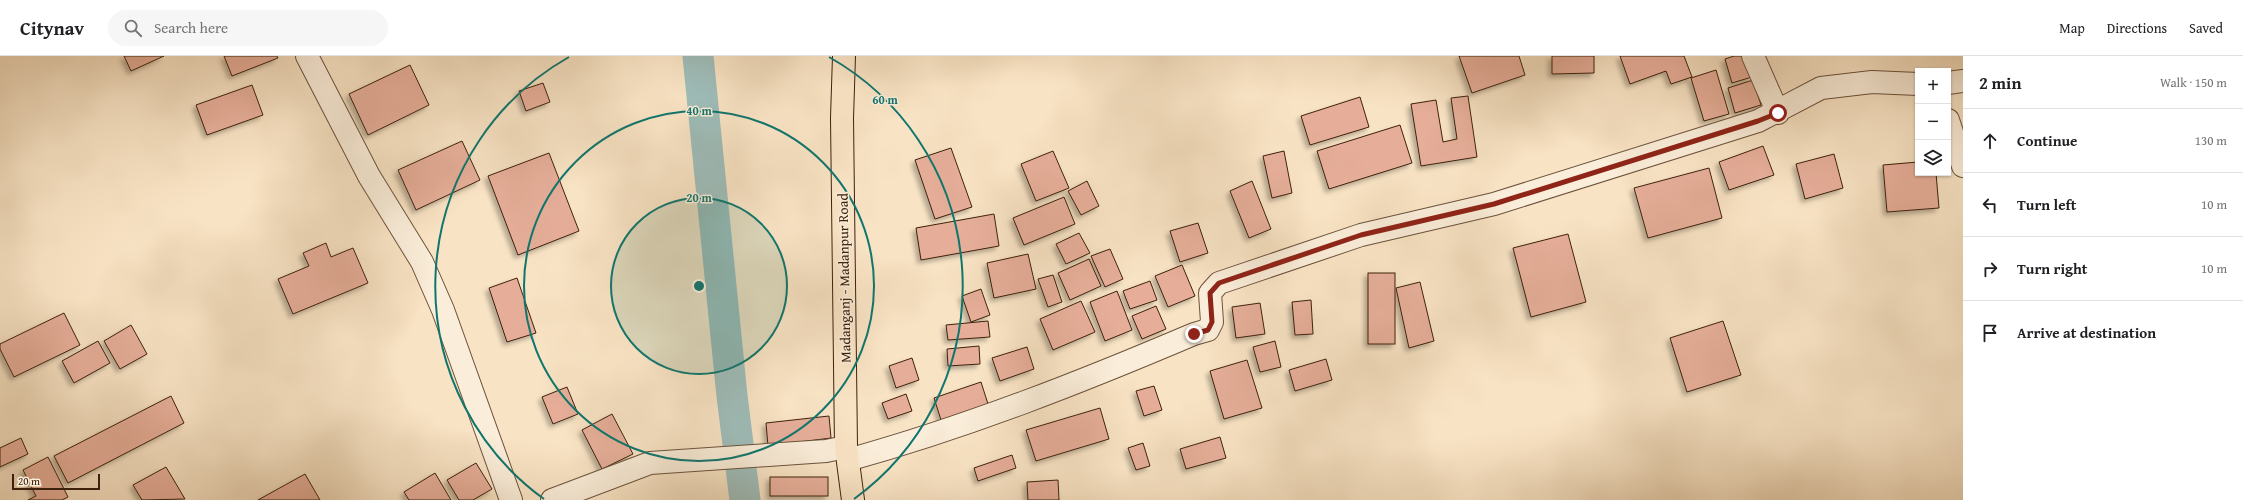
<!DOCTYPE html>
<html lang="en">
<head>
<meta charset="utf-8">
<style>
  body { margin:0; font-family:"Gentium Book Plus",serif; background:#f6f6f6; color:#202124 }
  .controls { position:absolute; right:12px; top:12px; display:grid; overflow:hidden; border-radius:0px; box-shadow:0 1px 3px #0004 }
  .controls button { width:36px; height:36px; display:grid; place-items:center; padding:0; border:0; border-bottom:1px solid #e0e0e0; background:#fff; color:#202124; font:20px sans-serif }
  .scale { position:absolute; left:12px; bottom:10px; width:88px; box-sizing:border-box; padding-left:4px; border:2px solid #3e210d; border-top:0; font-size:11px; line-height:14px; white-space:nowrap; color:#3e210d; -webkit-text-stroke:3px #faedd9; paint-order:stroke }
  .stop { position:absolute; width:12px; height:12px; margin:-9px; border:3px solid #8f2418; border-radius:50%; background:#fff }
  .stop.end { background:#8f2418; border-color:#fff; box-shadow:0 1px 4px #0008 }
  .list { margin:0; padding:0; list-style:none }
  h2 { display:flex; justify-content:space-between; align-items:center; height:52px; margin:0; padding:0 16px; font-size:17px }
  h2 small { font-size:13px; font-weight:400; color:#757577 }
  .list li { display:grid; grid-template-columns:26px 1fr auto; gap:12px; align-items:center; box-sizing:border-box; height:64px; padding:0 16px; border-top:1px solid #e0e0e0 }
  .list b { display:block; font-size:15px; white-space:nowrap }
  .list em { font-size:13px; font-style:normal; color:#757577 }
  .icon { flex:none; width:22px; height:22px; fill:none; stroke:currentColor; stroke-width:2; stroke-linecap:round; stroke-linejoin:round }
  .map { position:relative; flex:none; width:1963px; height:444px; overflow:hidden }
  header { display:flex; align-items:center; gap:24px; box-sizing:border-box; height:56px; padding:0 20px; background:#fff; border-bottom:1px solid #e0e0e0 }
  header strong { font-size:19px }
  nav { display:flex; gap:22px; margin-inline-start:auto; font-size:14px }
  .search { width:280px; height:36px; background:#f6f6f6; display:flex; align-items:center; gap:10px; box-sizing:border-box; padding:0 14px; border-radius:22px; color:#757577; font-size:15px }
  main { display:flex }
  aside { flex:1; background:#fff }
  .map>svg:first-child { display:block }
</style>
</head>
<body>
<header>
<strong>Citynav</strong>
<div class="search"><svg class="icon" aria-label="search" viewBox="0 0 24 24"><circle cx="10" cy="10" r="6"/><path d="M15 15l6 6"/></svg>Search here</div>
<nav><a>Map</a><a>Directions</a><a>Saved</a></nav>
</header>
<main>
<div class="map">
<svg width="1963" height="444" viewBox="0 0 1963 444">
  <defs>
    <filter id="shadow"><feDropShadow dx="-3.5" dy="3.5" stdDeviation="2" flood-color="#0004"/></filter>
  </defs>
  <rect width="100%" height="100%" fill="#f8e3c4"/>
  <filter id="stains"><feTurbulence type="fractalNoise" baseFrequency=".005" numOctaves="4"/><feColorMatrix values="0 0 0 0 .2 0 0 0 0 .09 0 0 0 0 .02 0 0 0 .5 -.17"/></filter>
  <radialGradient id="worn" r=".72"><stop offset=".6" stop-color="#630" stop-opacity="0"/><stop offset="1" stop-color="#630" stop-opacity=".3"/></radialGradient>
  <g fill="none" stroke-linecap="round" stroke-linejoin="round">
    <polyline stroke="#9ebdb9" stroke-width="31" points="698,0 732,340 745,444"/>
  </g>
  <g fill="#e6ae99" stroke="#3e210d" filter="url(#shadow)">
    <polygon points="124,0 164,0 131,15"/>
    <polygon points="224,0 277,0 278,2 232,20"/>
    <polygon points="1459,0 1519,0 1525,19 1472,37"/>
    <polygon points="1552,0 1594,0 1594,17 1552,18"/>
    <polygon points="1620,0 1684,0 1692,21 1671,28 1666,15 1630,28"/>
    <polygon points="1734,0 1746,0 1752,21 1732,27 1725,3"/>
    <polygon points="410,9 429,49 368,79 349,38"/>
    <polygon points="1716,14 1729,58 1704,65 1691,22"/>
    <polygon points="1753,24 1761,49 1735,57 1728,32"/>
    <polygon points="543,27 550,46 526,55 519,35"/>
    <polygon points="252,29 263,59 207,79 196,49"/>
    <polygon points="1468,40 1477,101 1421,110 1411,48 1436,44 1443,86 1457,83 1451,42"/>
    <polygon points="1360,41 1369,71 1310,89 1301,60"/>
    <polygon points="1400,69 1412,107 1329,133 1317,95"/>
    <polygon points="462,85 480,124 416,154 398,114"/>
    <polygon points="1763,90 1774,119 1729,134 1719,106"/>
    <polygon points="951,92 972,151 935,163 915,104"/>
    <polygon points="1053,95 1069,132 1036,145 1021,108"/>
    <polygon points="1284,95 1292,137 1272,142 1263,100"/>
    <polygon points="549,97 579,175 518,199 488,120"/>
    <polygon points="1834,98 1843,132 1805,143 1796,108"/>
    <polygon points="1918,106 1918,117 1936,117 1939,152 1887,156 1883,109"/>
    <polygon points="1709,112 1722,162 1648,182 1634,132"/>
    <polygon points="1087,125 1099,150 1081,159 1068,135"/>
    <polygon points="1252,125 1271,173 1249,182 1230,135"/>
    <polygon points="1064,141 1075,168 1024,189 1013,162"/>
    <polygon points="994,158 999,190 921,204 916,172"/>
    <polygon points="1198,167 1208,197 1180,206 1170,175"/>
    <polygon points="1079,177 1090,197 1066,208 1056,188"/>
    <polygon points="1568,178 1586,246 1531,261 1513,192"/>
    <polygon points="326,187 331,201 353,192 368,227 293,258 278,223 309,210 303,197"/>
    <polygon points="1110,193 1123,223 1105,231 1091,200"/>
    <polygon points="1028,198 1036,233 994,242 987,207"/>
    <polygon points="1089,203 1101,230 1070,244 1058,217"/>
    <polygon points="1182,209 1195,240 1168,251 1155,220"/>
    <rect x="1368" y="217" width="27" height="71"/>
    <polygon points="1053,219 1062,246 1048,251 1038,223"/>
    <polygon points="517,222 536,277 507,286 489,232"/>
    <polygon points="1150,225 1157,244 1130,253 1123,235"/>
    <polygon points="1420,226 1434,285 1409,292 1396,232"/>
    <polygon points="981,233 990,259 971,266 962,240"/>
    <polygon points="1117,235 1132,274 1105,285 1090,246"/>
    <polygon points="1311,244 1313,278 1295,279 1292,246"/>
    <polygon points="1081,245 1095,276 1053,294 1040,263"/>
    <polygon points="1260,247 1265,278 1236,282 1232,251"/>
    <polygon points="1156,250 1166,273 1142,283 1132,260"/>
    <polygon points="64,257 80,289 14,321 0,293 0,288"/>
    <polygon points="988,265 990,281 948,284 946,269"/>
    <polygon points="1723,265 1741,319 1687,336 1670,282"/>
    <polygon points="131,269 147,298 120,313 104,285"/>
    <polygon points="98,285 110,307 74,327 62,305"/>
    <polygon points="1275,285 1281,311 1260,316 1253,291"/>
    <polygon points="979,290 980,308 948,310 947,293"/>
    <polygon points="1027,291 1034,313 1000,325 992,302"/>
    <polygon points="912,302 919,324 896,332 889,310"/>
    <polygon points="1326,303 1332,324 1295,335 1289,314"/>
    <polygon points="1247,304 1262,352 1224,363 1210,315"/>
    <polygon points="981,326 988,348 941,364 934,342"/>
    <polygon points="1154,330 1162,354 1144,360 1136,335"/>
    <polygon points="567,331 578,358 553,368 542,341"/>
    <polygon points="906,338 912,355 888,363 882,347"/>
    <polygon points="171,340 184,367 68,427 54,400"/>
    <polygon points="1100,352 1109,383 1036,405 1026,374"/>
    <polygon points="612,358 633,398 602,413 582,374"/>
    <polygon points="829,360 831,382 768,390 766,367"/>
    <polygon points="1220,381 1226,402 1186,413 1180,393"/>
    <polygon points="21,382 28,398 0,411 0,392"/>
    <polygon points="1143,387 1150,410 1136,414 1128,392"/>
    <polygon points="1012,399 1016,412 978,425 974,412"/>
    <polygon points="48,401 68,441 62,444 28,444 36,440 23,414"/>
    <polygon points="476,407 492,433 473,444 459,444 447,424"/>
    <polygon points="166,411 185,443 142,444 133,429"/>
    <polygon points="435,417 451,444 409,444 404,436"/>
    <polygon points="305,418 320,444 258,444"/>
    <rect x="770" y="421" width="58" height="19"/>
    <polygon points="1058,424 1059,444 1028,444 1027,426"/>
  </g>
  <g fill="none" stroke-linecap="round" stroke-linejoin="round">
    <g stroke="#6c523b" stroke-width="24">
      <g id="street">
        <polyline points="307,0 369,120 422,206 443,254 511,444"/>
        <polyline points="1753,0 1778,57"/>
        <polyline points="1948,27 1963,25"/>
        <polyline points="1948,64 1963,110"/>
        <path d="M848,404C967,371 1081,326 1194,278L1208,274L1212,266L1210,237L1219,227L1361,179L1494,148L1758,65L1821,32L1872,26L1918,28"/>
        <polyline points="552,444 650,407 826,395 846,391"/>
      </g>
    </g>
    <g stroke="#3e210d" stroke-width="24">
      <polyline id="primary" points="844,0 842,62 846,391 853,444"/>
    </g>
    <use href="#street" stroke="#faedd9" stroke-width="22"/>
    <use href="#primary" stroke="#f8e3c4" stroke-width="22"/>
  </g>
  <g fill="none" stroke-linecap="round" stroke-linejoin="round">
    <polyline stroke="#8f2418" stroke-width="5" points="1194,278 1208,274 1212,266 1210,237 1219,227 1361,179 1494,148 1758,65 1778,57"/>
  </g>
  <circle cx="699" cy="230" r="88" fill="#0f766e" fill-opacity=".12"/>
  <g fill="none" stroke="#0f766e" stroke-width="2">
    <circle cx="699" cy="230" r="88"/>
    <circle cx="699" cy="230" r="175"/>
    <path d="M544 443A263 263 0 0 1 569 1M829 1A263 263 0 0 1 854 443"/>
  </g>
  <g text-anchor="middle" stroke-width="3" stroke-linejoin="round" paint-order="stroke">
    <g font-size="14" fill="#3e210d" stroke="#faedd9">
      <text transform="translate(844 222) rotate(-91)" y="5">Madanganj - Madanpur Road</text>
    </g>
  </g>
  <circle cx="699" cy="230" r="6" fill="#0f766e" stroke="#faedd9" stroke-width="2"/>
  <g font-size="12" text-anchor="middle" font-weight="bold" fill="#0f766e" stroke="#faedd9" stroke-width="3" stroke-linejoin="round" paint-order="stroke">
    <text x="885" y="48">60 m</text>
    <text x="699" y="59">40 m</text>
    <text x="699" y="146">20 m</text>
  </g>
  <rect width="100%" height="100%" filter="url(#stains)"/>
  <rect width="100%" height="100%" fill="url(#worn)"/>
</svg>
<div class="controls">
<button>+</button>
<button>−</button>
<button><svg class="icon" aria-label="layers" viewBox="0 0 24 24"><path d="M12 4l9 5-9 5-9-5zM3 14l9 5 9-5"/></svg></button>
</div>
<div class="scale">20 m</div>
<div class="stop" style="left:1778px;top:57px"></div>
<div class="stop end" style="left:1194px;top:278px"></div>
</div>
<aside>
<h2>2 min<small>Walk · 150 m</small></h2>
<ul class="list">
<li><svg class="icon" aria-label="ahead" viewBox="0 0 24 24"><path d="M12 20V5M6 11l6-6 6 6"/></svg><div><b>Continue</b></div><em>130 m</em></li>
<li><svg class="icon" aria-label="left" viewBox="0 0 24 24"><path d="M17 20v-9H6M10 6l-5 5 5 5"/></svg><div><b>Turn left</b></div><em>10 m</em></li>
<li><svg class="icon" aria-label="right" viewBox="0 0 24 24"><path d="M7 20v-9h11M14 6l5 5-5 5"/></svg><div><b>Turn right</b></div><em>10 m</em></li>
<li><svg class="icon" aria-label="arrive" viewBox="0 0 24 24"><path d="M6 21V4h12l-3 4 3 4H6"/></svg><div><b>Arrive at destination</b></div></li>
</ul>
</aside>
</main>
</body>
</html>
